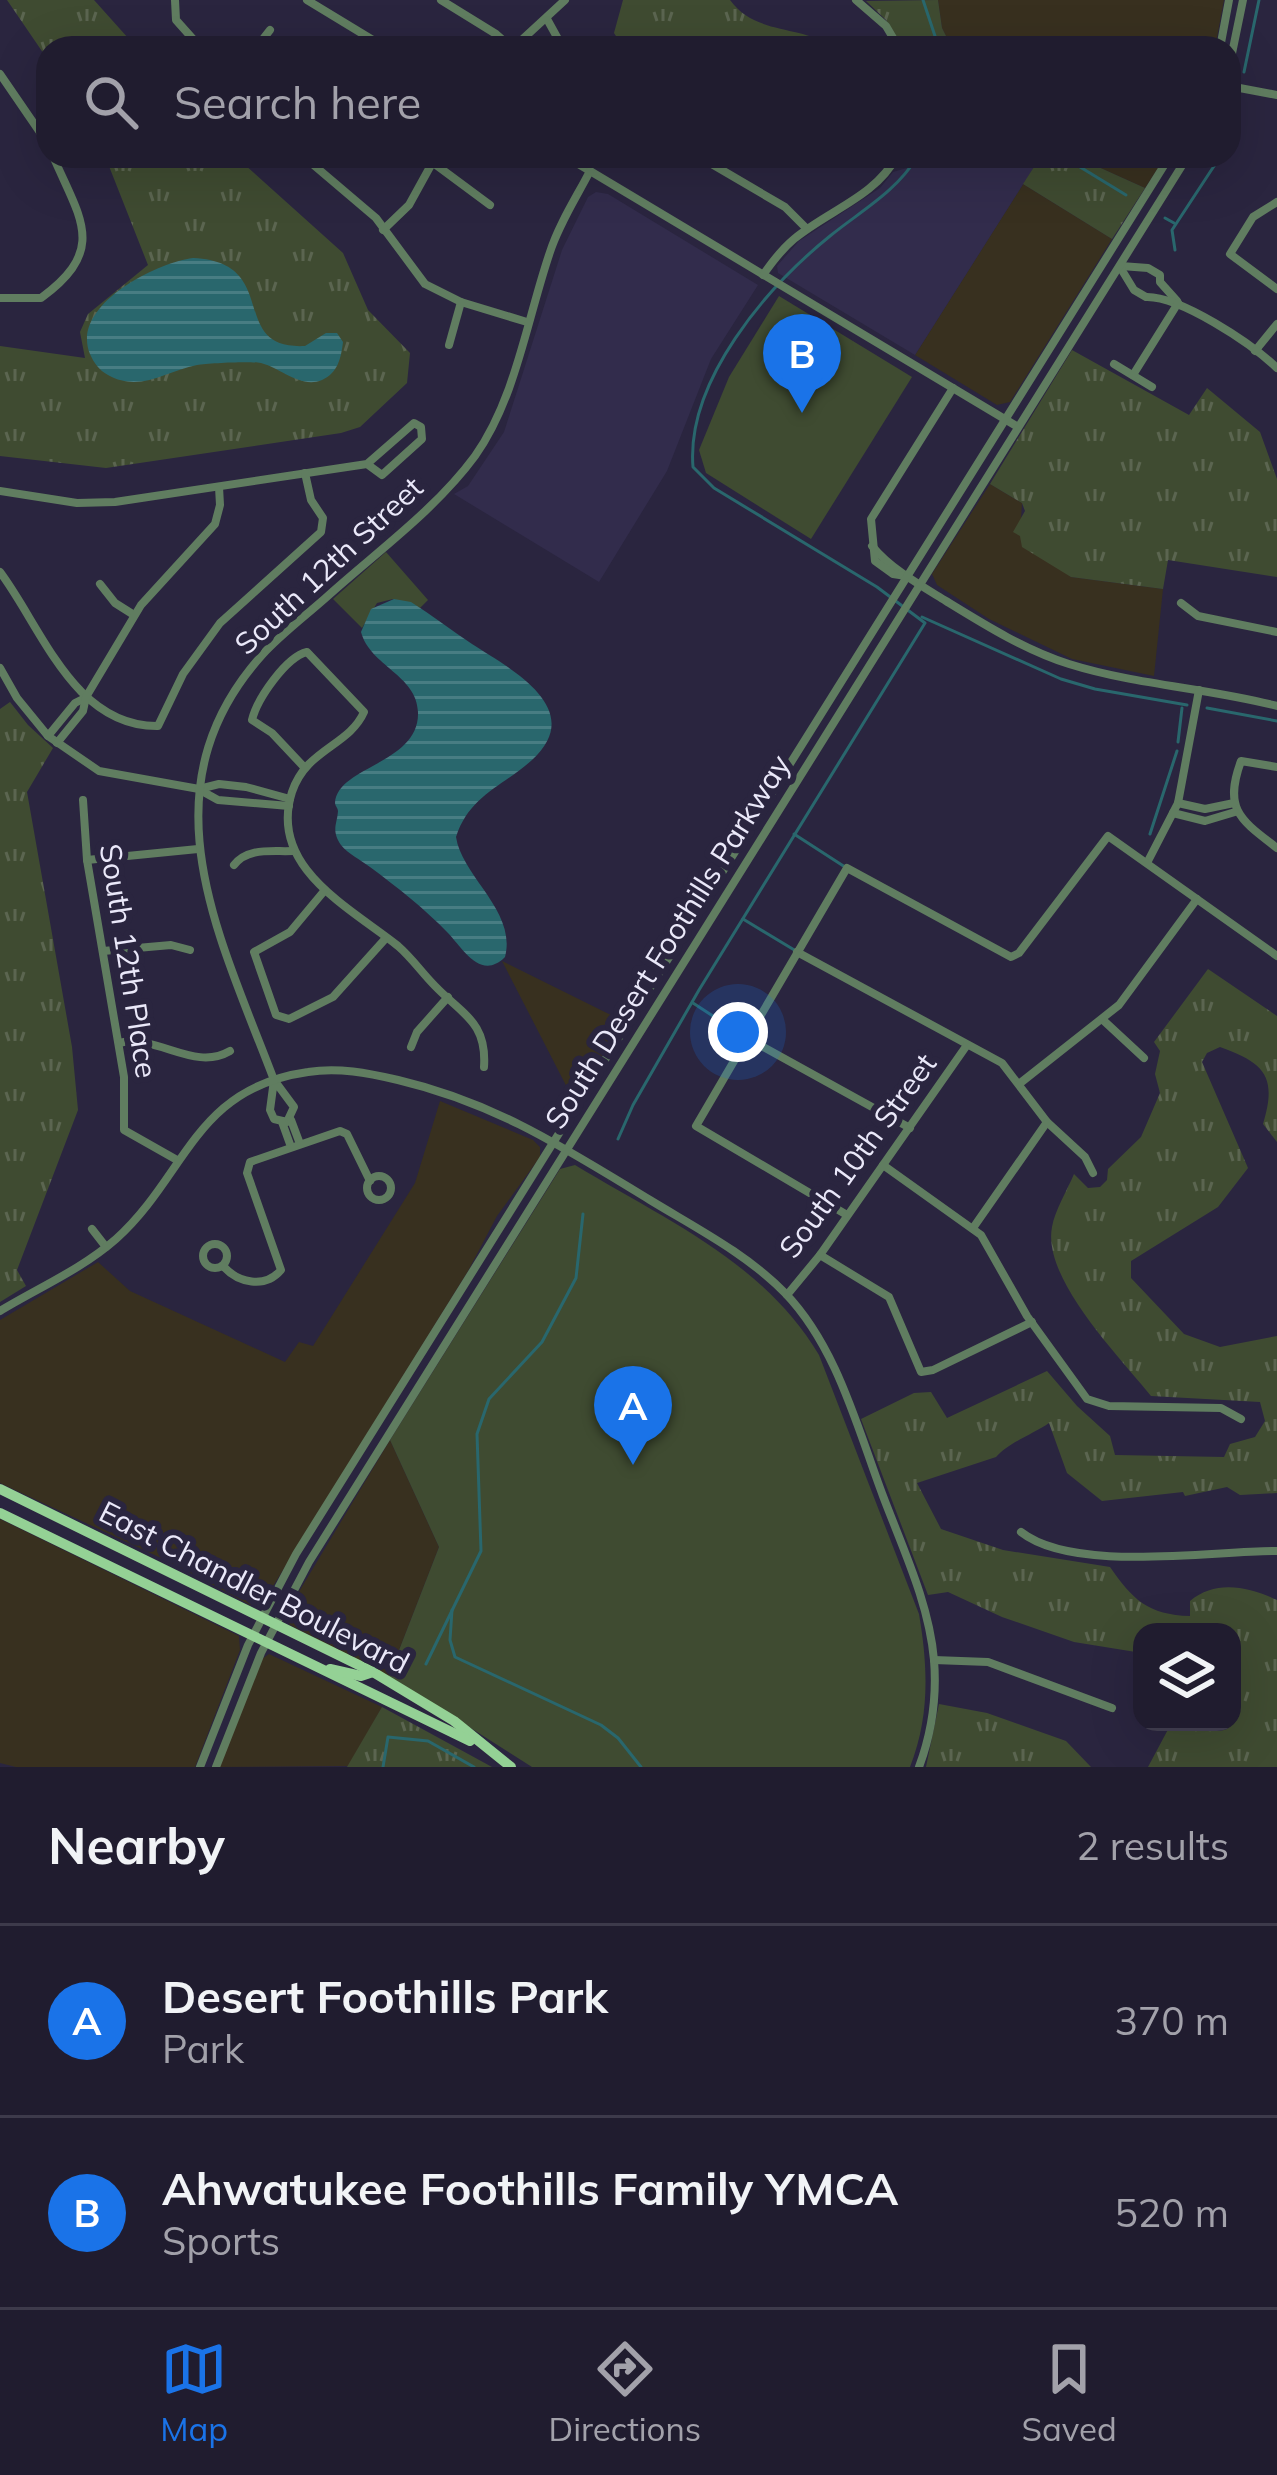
<!DOCTYPE html>
<html lang="en">
<head>
<meta charset="utf-8">
<style>
  body { margin:0; font-family:Mulish,sans-serif; background:#282537; color:#f1f3f6 }
  .controls { position:absolute; right:36px; bottom:36px; display:grid; overflow:hidden; border-radius:24px; box-shadow:0 12px 48px #0002 }
  .controls button { width:108px; height:108px; display:grid; place-items:center; padding:0; border:0; border-bottom:3px solid #3d3a4b; background:#201c2f; color:#f1f3f6; font:60px sans-serif }
  .you { position:absolute; left:738px; top:1032px; width:42px; height:42px; margin:-30px; border:9px solid #fff; border-radius:50%; background:#1a73e8; box-shadow:0 0 0 18px #1a73e833 }
  .badge { display:grid; place-items:center; width:78px; height:78px; border-radius:50%; background:#1a73e8; color:#fff; font-size:39px; font-weight:700 }
  .pin { position:absolute; translate:-50% -99px; filter:drop-shadow(0 3px 6px #0008) }
  .pin::after { content:''; position:absolute; top:63px; width:42px; height:36px; background:inherit; clip-path:polygon(0 0,100% 0,50% 100%) }
  .list { margin:0; padding:0; list-style:none }
  h2 { display:flex; justify-content:space-between; align-items:center; height:156px; margin:0; padding:0 48px; font-size:51px }
  h2 small { font-size:39px; font-weight:400; color:#a2a1aa }
  .list li { display:grid; grid-template-columns:78px 1fr auto; gap:36px; align-items:center; box-sizing:border-box; height:192px; padding:0 48px; border-top:3px solid #3d3a4b }
  .list b { display:block; font-size:45px; white-space:nowrap }
  .list p { margin:0; font-size:39px; white-space:nowrap; color:#a2a1aa }
  .list em { font-size:39px; font-style:normal; color:#a2a1aa }
  .icon { flex:none; width:66px; height:66px; fill:none; stroke:currentColor; stroke-width:2; stroke-linecap:round; stroke-linejoin:round }
  .map { position:relative; flex:none; width:1277px; height:1767px; overflow:hidden }
  .search { position:absolute; background:#201c2f; box-shadow:0 12px 48px #0002; left:36px; right:36px; top:36px; height:132px; display:flex; align-items:center; gap:30px; box-sizing:border-box; padding:0 42px; border-radius:36px; color:#a2a1aa; font-size:45px }
  .sheet { height:540px; background:#201c2f }
  nav { display:flex; justify-content:space-around; align-items:center; box-sizing:border-box; height:168px; border-top:3px solid #3d3a4b; background:#201c2f; font-size:33px; color:#a2a1aa }
  nav a { display:grid; justify-items:center; gap:6px }
  nav .on { color:#1a73e8 }
  .map>svg:first-child { display:block }
</style>
</head>
<body>
<div class="map">
<svg width="1277" height="1767" viewBox="0 0 1277 1767">
  <defs>
    <pattern id="grass-tufts" width="24" height="20" patternUnits="userSpaceOnUse" patternTransform="scale(3)"><rect width="24" height="20" fill="#3f4b31"/><path d="M3 7l-1-3M5 7V3M7 7l1-3M15 17l-1-3M17 17v-4M19 17l1-3" fill="none" stroke="#5b6550"/></pattern>
    <pattern id="water-rules" width="6" height="5" patternUnits="userSpaceOnUse" patternTransform="scale(3)"><rect width="6" height="5" fill="#29676d"/><path d="M0 2.5h6" fill="none" stroke="#487d83"/></pattern>
  </defs>
  <rect width="100%" height="100%" fill="#2a253f"/>
  <g fill="#38301f">
    <polygon points="938,0 1224,0 1215,48 952,48 942,28"/>
    <polygon points="1074,156 1166,156 1145,188"/>
    <polygon points="1023,184 1112,239 1010,402 997,405 915,355"/>
    <polygon points="990,484 1022,503 1020,536 1071,577 1163,589 1154,676 1072,659 989,619 937,585 932,574"/>
    <polygon points="502,961 623,1021 574,1101"/>
    <polygon points="440,1101 533,1140 540,1147 540,1157 497,1216 468,1271 262,1604 250,1605 176,1565 0,1483 0,1320 98,1262 130,1291 285,1362 299,1342 313,1346 415,1183"/>
    <polygon points="390,1440 439,1547 389,1676 290,1625 285,1615"/>
    <polygon points="0,1519 239,1636 240,1650 195,1767 16,1767 0,1763"/>
    <polygon points="269,1654 382,1707 350,1766 219,1767 262,1659"/>
  </g>
  <g fill="#322c4c">
    <polygon points="930,156 1041,156 915,355 778,273 777,266 799,241 880,188 893,172 924,163"/>
    <polygon points="596,192 608,194 758,285 711,359 667,471 599,582 454,494 468,486 504,432 562,250 588,197"/>
  </g>
  <g fill="url(#grass-tufts)">
    <polygon points="7,0 94,0 137,48 48,48 48,60"/>
    <path d="M623,0H730C756,36 801,24 835,48H624L614,33Z"/>
    <polygon points="938,0 942,28 952,48 903,48 886,20 866,1"/>
    <polygon points="105,156 235,156 343,253 368,310 410,353 407,383 360,427 341,433 106,468 0,456 0,346 85,358 80,332 88,314 148,265"/>
    <polygon points="1041,156 1074,156 1145,188 1112,239 1023,184"/>
    <polygon points="1072,350 1189,415 1207,388 1260,432 1277,479 1277,577 1168,560 1163,589 1071,577 1022,547 1020,536 1013,532 1025,511 1022,503 990,484"/>
    <polygon points="10,702 28,725 53,748 27,792 72,1047 78,1110 17,1270 26,1286 0,1302 0,709"/>
    <path d="M1208,969L1277,1016V1142L1263,1124C1277,1078 1266,1063 1220,1047L1207,1053L1202,1062L1248,1168L1218,1207L1131,1261V1278L1184,1334L1220,1347L1277,1336V1493L1240,1495L1227,1487L1185,1496L1183,1492L1102,1501L1067,1473L1049,1423C1033,1434 1008,1443 996,1457L917,1483L941,1529L1003,1550L1110,1567C1132,1599 1148,1615 1190,1616V1601C1216,1579 1249,1587 1277,1600V1767H1148L1172,1722H1232V1632H1142V1653L1074,1642L1002,1617L948,1592L928,1595L861,1419L914,1393L931,1392L947,1418L1047,1371L1077,1406L1110,1436L1115,1455L1224,1457L1230,1444L1255,1437L1265,1421L1260,1402L1151,1396C1120,1357 1042,1279 1052,1227C1055,1210 1067,1191 1074,1174L1088,1188L1100,1187L1107,1180L1108,1169L1141,1137L1160,1093L1155,1074L1160,1051L1154,1042Z"/>
    <polygon points="939,1704 987,1713 1066,1741 1091,1767 926,1767"/>
    <polygon points="382,1707 492,1767 347,1767"/>
  </g>
  <g fill="#3f4b31">
    <polygon points="779,296 912,377 811,539 706,473 699,450 729,377"/>
    <polygon points="386,552 428,600 420,608 393,599 377,603 362,628 333,599"/>
    <path d="M575,1165C664,1219 764,1262 819,1355L919,1614C928,1667 930,1716 910,1767H532L389,1676L439,1547L390,1440L560,1169Z"/>
  </g>
  <g fill="url(#water-rules)">
    <path d="M193,258C283,262 226,350 305,346L326,333H337L343,342C341,358 338,373 322,380C301,389 281,368 261,363C249,361 209,363 197,365C166,371 140,393 108,375C99,370 94,363 90,354C70,306 155,263 193,258Z"/>
    <path d="M394,599L411,602C432,615 452,631 472,644C507,667 589,708 532,760C502,787 470,795 456,837C462,877 517,911 505,957C481,981 463,949 448,933C425,909 397,887 370,867C361,860 348,854 341,845C331,830 337,825 338,811C338,808 335,806 335,803C337,766 420,764 418,712C417,675 370,666 361,632L371,609Z"/>
  </g>
  <g fill="none" stroke-linecap="round" stroke-linejoin="round">
    <g stroke="#29676d" stroke-width="3">
      <polyline points="923,0 939,48"/>
      <polyline points="1244,72 1259,0"/>
      <polyline points="1229,112 1232,107"/>
      <polyline points="1062,156 1126,195"/>
      <polyline points="1165,218 1174,223"/>
      <polyline points="1175,250 1172,230 1216,163 1215,156"/>
      <polyline points="922,617 1061,679 1095,689 1187,705"/>
      <polyline points="1207,708 1277,721"/>
      <polyline points="1178,742 1182,708"/>
      <polyline points="794,834 845,867"/>
      <polyline points="1150,834 1177,751"/>
      <polyline points="743,919 796,951"/>
      <polyline points="693,1003 745,1037"/>
      <path d="M618,1139L633,1105L699,990L925,623L877,587L714,488L693,467C686,381 767,287 830,236C862,210 895,193 918,156"/>
      <polyline points="452,1610 450,1640 455,1657 601,1725 618,1738 641,1767"/>
      <polyline points="426,1664 481,1551 477,1434 489,1399 542,1342 576,1278 583,1214"/>
      <polyline points="383,1767 388,1737 428,1741 474,1767"/>
    </g>
    <g stroke="#607d60" stroke-width="8">
      <polyline points="175,0 176,20 201,48"/>
      <polyline points="307,0 386,48"/>
      <polyline points="441,0 496,34 512,48"/>
      <polyline points="856,0 886,26 899,48"/>
      <polyline points="547,19 563,48"/>
      <polyline points="256,48 270,30"/>
      <polyline points="513,48 565,0"/>
      <polyline points="1220,48 1229,0"/>
      <polyline points="1229,68 1243,0"/>
      <polyline points="0,74 48,144"/>
      <polyline points="1229,86 1277,95"/>
      <polyline points="303,156 376,218 425,284 461,302 527,322"/>
      <polyline points="565,156 1018,427"/>
      <polyline points="698,156 785,207 807,229"/>
      <polyline points="432,162 490,205"/>
      <polyline points="1277,202 1253,217 1230,254 1277,289"/>
      <polyline points="383,230 409,205 436,156"/>
      <polyline points="1121,266 1148,268 1160,275 1160,282 1177,301"/>
      <path d="M1120,267L1134,290L1146,297C1180,296 1251,343 1277,368"/>
      <path d="M763,275C772,262 782,249 794,239C829,210 875,197 897,156"/>
      <path d="M0,298H41C108,249 80,219 53,156"/>
      <polyline points="449,345 461,302"/>
      <polyline points="1255,351 1277,324"/>
      <polyline points="1114,364 1152,387"/>
      <polyline points="1133,375 1178,303"/>
      <polyline points="0,491 77,503 115,502 367,464 414,423 421,427 422,439 382,475 367,464"/>
      <path d="M872,546C891,569 920,585 946,601C985,625 1025,650 1069,664C1136,685 1208,688 1277,706"/>
      <path d="M0,572C42,628 74,727 158,726L183,674L220,623L321,532L323,518L311,500L305,473"/>
      <polyline points="906,576 893,574 875,561 871,519 953,388"/>
      <polyline points="100,584 115,603 134,615"/>
      <polyline points="1181,603 1198,616 1277,632"/>
      <polyline points="0,668 17,698 48,736 99,771 199,789 219,784 246,787 290,799"/>
      <polyline points="48,736 75,703 85,698"/>
      <polyline points="57,743 83,711 86,697 141,605 215,524 220,505 219,487"/>
      <path d="M304,767L272,733L252,720C257,699 286,657 307,652L364,712C349,746 306,749 292,792C268,867 349,907 398,946C412,958 422,973 435,986C463,1015 487,1022 484,1067"/>
      <path d="M1277,767L1241,761C1223,810 1241,820 1277,848"/>
      <polyline points="200,790 218,800 289,806"/>
      <polyline points="83,800 87,860 124,1077 124,1130 177,1160"/>
      <polyline points="1178,803 1205,809 1234,803"/>
      <polyline points="1173,813 1205,821 1235,812"/>
      <polyline points="87,860 198,849"/>
      <polyline points="1148,861 1178,803 1199,690"/>
      <path d="M234,865C248,847 272,852 293,851"/>
      <polyline points="325,890 290,932 254,952 276,1015 289,1019 333,997 386,938"/>
      <polyline points="103,951 171,945 190,950"/>
      <polyline points="797,952 1002,1063 1047,1122 1085,1157 1093,1173"/>
      <polyline points="1103,1020 1144,1058"/>
      <polyline points="747,1038 910,1128"/>
      <path d="M119,1043C158,1034 194,1072 230,1051"/>
      <polyline points="411,1047 417,1032 448,997"/>
      <path d="M274,1080L270,1110L274,1119L287,1122L294,1107L274,1080C220,937 141,790 262,655C282,633 308,614 330,594C378,551 436,509 475,456C516,398 527,319 550,252C559,224 576,198 590,171"/>
      <polyline points="1019,1084 1119,1005 1197,899"/>
      <polyline points="291,1120 300,1144"/>
      <polyline points="282,1122 291,1147"/>
      <polyline points="883,1165 981,1235 1027,1316 1087,1399 1109,1406 1221,1408 1241,1419"/>
      <circle cx="379" cy="1188" r="12"/>
      <polyline points="847,1215 696,1126 847,868 1011,957 1019,953 1108,836 1277,956"/>
      <polyline points="973,1228 1047,1122"/>
      <polyline points="92,1229 106,1247"/>
      <circle cx="215" cy="1256" r="12"/>
      <polyline points="820,1255 889,1297 921,1372 933,1370 1032,1322"/>
      <path d="M223,1266C238,1283 265,1289 281,1270L247,1173L250,1162L340,1131L347,1134L370,1181"/>
      <polyline points="787,1295 820,1255 967,1045"/>
      <path d="M0,1311C38,1288 82,1269 116,1239C187,1175 194,1088 308,1072C338,1067 368,1073 398,1080C496,1103 566,1149 650,1200C696,1228 747,1254 785,1293C837,1347 857,1427 883,1496C903,1549 929,1603 934,1660C937,1697 932,1732 919,1767"/>
      <path d="M1021,1532C1073,1573 1210,1551 1277,1551"/>
      <polyline points="934,1660 988,1662 1112,1708"/>
      <polyline points="200,1767 248,1645 296,1554 1170,156"/>
      <polyline points="216,1767 261,1653 309,1562 1188,156"/>
    </g>
    <g stroke="#94d195" stroke-width="10">
      <polyline points="0,1489 373,1672 454,1721 511,1767"/>
      <polyline points="0,1513 470,1741"/>
      <polyline points="330,1669 361,1676 373,1672"/>
    </g>
  </g>
  <g text-anchor="middle" stroke-width="12" stroke-linejoin="round" paint-order="stroke">
    <g font-size="30" fill="#eae8f9" stroke="#2a253f">
      <text transform="translate(329 566) rotate(-43)" y="10">South 12th Street</text>
      <text transform="translate(668 942) rotate(-58)" y="10">South Desert Foothills Parkway</text>
      <text transform="translate(128 961) rotate(81)" y="10">South 12th Place</text>
      <text transform="translate(858 1156) rotate(-54)" y="10">South 10th Street</text>
      <text transform="translate(254 1588) rotate(27)" y="10">East Chandler Boulevard</text>
    </g>
  </g>
</svg>
<div class="controls">
<button><svg class="icon" aria-label="layers" viewBox="0 0 24 24"><path d="M12 4l9 5-9 5-9-5zM3 14l9 5 9-5"/></svg></button>
</div>
<div class="you"></div>
<div class="pin badge" style="left:633px;top:1465px">A</div>
<div class="pin badge" style="left:802px;top:413px">B</div>
<div class="search"><svg class="icon" aria-label="search" viewBox="0 0 24 24"><circle cx="10" cy="10" r="6"/><path d="M15 15l6 6"/></svg>Search here</div>
</div>
<section class="sheet">
<h2>Nearby<small>2 results</small></h2>
<ul class="list">
<li><span class="badge">A</span><div><b>Desert Foothills Park</b><p>Park</p></div><em>370 m</em></li>
<li><span class="badge">B</span><div><b>Ahwatukee Foothills Family YMCA</b><p>Sports</p></div><em>520 m</em></li>
</ul>
</section>
<nav>
<a class="on"><svg class="icon" aria-label="map" viewBox="0 0 24 24"><path d="M3 6l6-2 6 2 6-2v14l-6 2-6-2-6 2zM9 4v14M15 6v14"/></svg>Map</a>
<a><svg class="icon" aria-label="directions" viewBox="0 0 24 24"><path d="M12 3l9 9-9 9-9-9zM9 14v-3h6M13 9l2 2-2 2"/></svg>Directions</a>
<a><svg class="icon" aria-label="saved" viewBox="0 0 24 24"><path d="M7 4h10v16l-5-4-5 4z"/></svg>Saved</a>
</nav>
</body>
</html>
